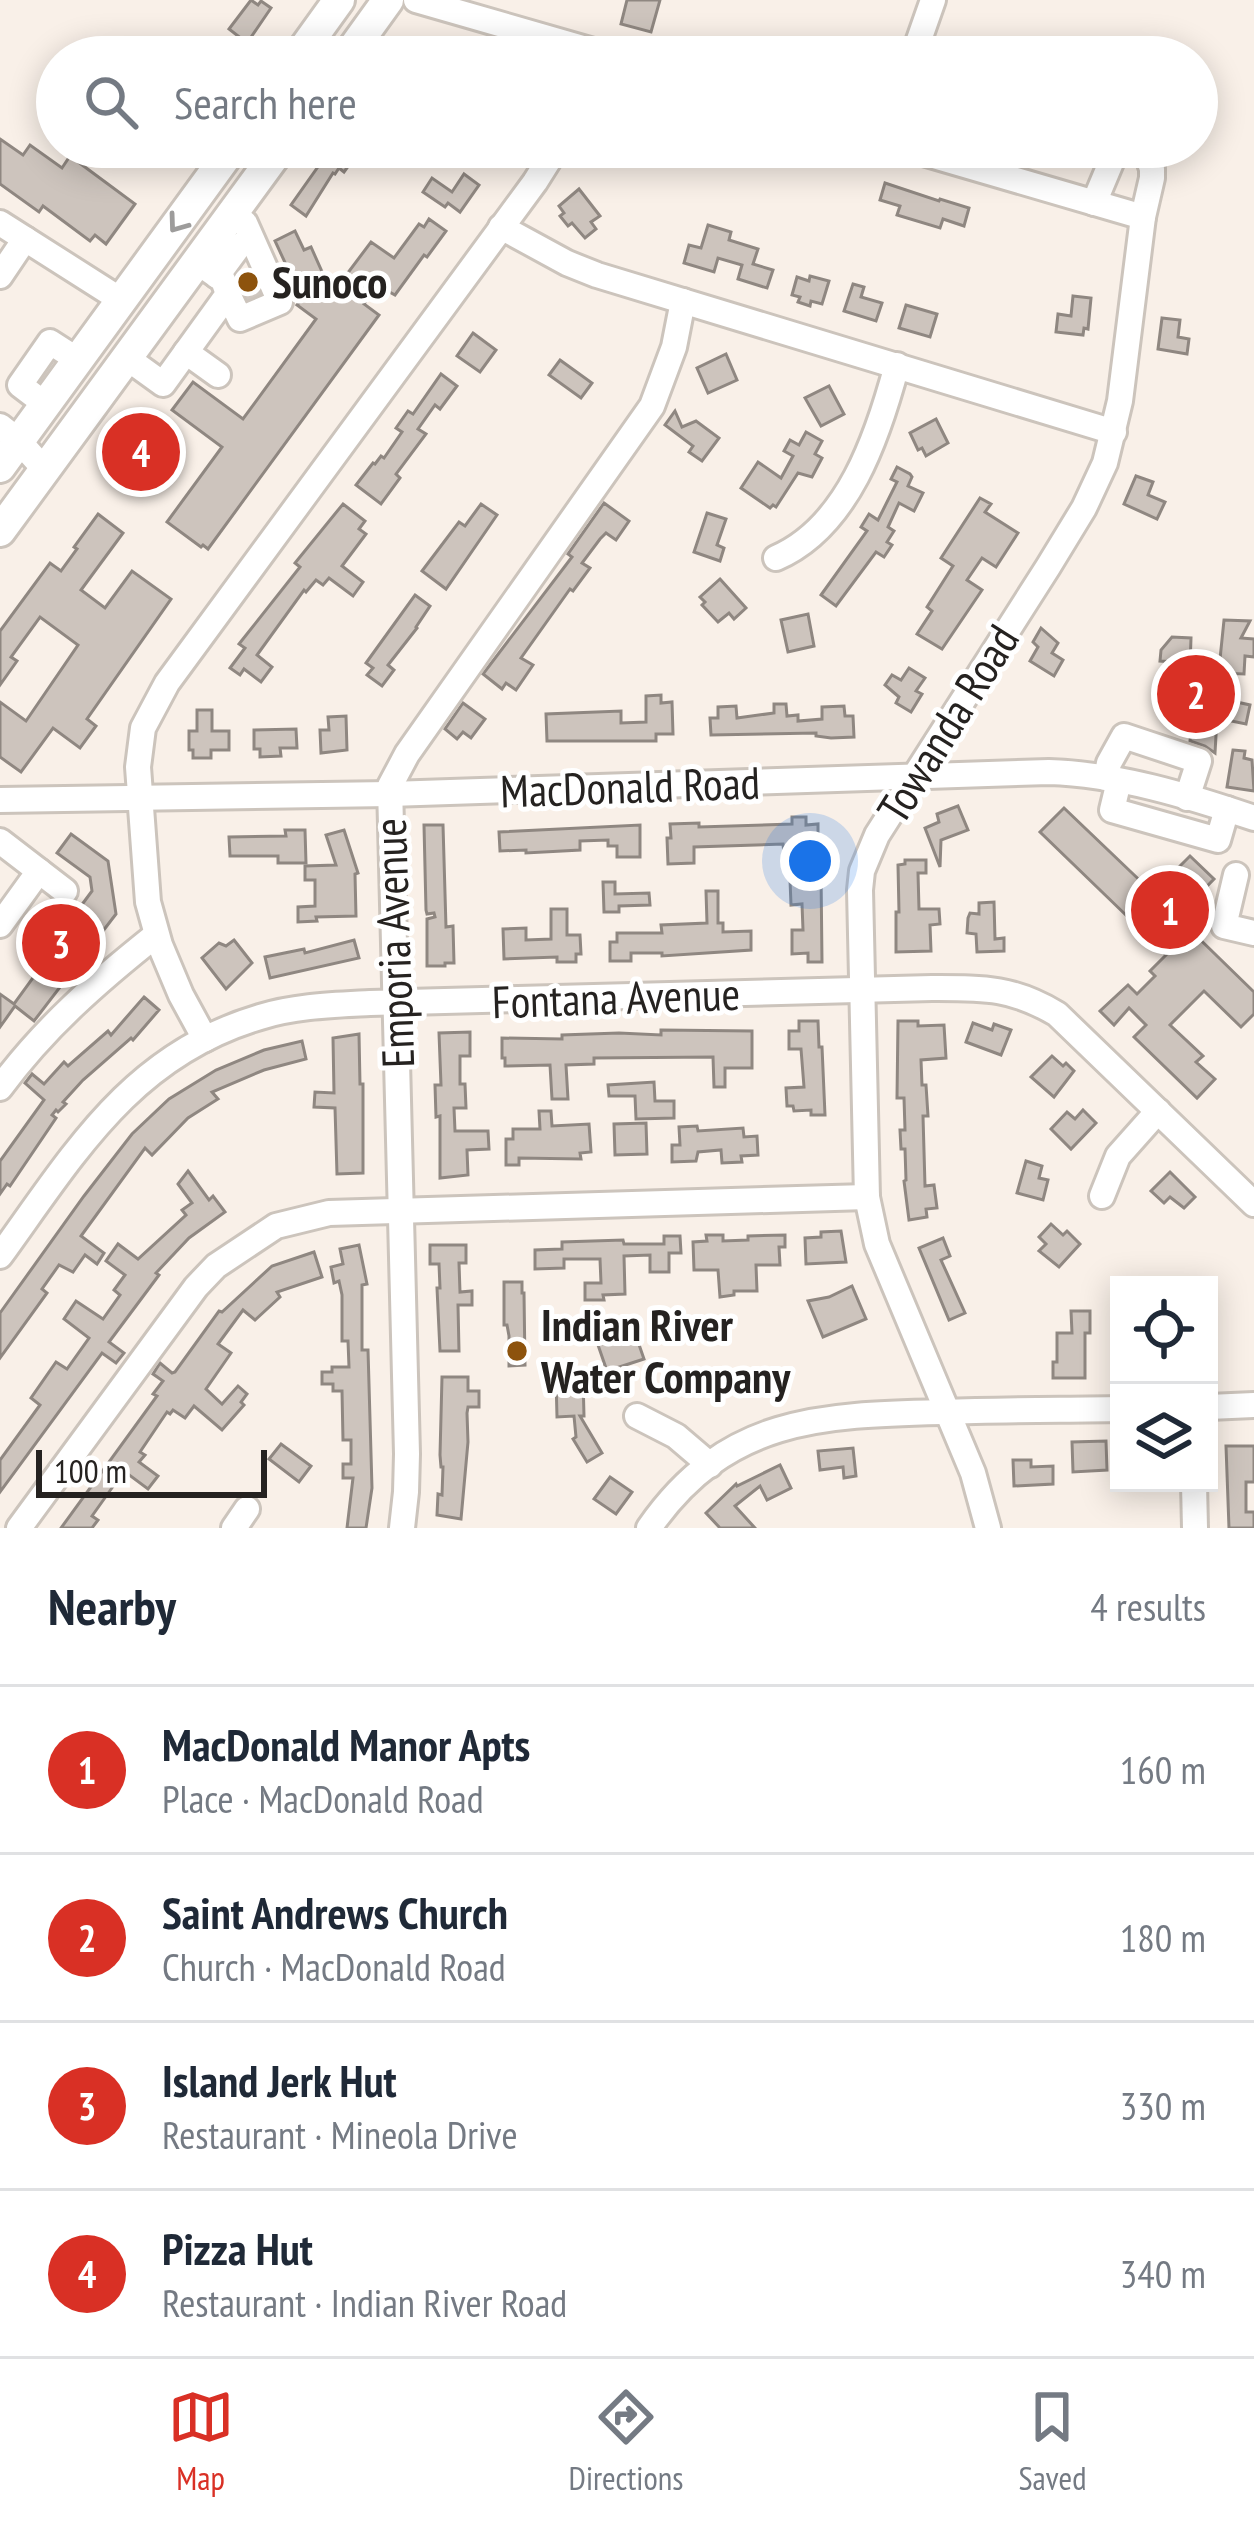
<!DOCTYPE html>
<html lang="en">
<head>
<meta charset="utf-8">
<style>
  body { margin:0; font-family:"PT Sans Narrow",sans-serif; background:#f2f2f3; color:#1f2937 }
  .controls { position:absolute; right:36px; bottom:36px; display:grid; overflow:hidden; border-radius:0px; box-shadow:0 6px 30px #0003 }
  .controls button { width:108px; height:108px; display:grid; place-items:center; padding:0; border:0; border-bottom:3px solid #e0e1e3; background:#fff; color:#1f2937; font:60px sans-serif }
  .scale { position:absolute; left:36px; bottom:30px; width:231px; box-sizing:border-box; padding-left:12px; border:6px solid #252220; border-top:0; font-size:33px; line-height:42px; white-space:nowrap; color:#252220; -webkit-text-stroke:9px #fff; paint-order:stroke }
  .you { position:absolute; left:810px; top:861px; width:42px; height:42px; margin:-30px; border:9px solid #fff; border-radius:50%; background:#1a73e8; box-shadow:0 0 0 18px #1a73e833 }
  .badge { display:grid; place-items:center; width:78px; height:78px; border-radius:50%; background:#d93025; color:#fff; font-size:39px; font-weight:700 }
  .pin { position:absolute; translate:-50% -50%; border:6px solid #fff; box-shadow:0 3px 12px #0006 }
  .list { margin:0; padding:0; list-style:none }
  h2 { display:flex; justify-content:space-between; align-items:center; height:156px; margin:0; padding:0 48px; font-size:51px }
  h2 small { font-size:39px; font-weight:400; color:#747a83 }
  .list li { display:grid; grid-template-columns:78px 1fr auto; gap:36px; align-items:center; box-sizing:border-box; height:168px; padding:0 48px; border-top:3px solid #e0e1e3 }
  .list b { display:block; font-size:45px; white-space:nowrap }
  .list p { margin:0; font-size:39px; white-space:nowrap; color:#747a83 }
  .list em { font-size:39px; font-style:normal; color:#747a83 }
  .icon { flex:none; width:66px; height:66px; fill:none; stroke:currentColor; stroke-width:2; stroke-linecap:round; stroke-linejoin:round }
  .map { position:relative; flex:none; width:1254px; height:1528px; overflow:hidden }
  .search { position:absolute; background:#fff; box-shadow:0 6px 30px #0003; left:36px; right:36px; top:36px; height:132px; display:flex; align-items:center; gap:30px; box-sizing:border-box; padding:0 42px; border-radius:66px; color:#747a83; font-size:45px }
  .sheet { height:828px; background:#fff }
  nav { display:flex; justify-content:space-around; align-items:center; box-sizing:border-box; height:168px; border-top:3px solid #e0e1e3; background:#fff; font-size:33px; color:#747a83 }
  nav a { display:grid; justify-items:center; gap:6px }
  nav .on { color:#d93025 }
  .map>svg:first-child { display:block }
</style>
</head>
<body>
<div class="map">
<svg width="1254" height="1528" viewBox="0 0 1254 1528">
  <rect width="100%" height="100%" fill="#f9f0e8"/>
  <g fill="#cdc4bd" stroke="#8f8781" stroke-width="3">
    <polygon points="251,0 258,5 261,1 271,8 247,43 229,29"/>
    <polygon points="627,0 660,0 651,32 621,24"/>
    <polygon points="0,139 23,155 30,145 62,168 70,156 135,204 106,244 95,235 90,241 43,206 39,212 0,184"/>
    <polygon points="332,147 362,147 344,172 339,168 335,174 333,173 306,216 291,205"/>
    <polygon points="464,174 479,185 460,212 448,203 445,207 423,192 432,178 452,192"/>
    <polygon points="885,183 939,201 940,199 969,208 964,226 943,219 940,228 897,215 900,206 880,200"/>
    <polygon points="579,189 600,216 591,222 596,229 585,238 572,223 568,226 560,216 564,213 559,206"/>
    <polygon points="429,219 446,231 427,257 424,255 395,295 377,285 364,304 379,315 208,549 203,545 201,547 167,522 222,447 172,410 193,382 243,419 316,319 297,305 302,299 275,241 295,231 304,250 311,247 332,294 371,242 394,258 419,224 424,227"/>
    <polygon points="708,225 731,232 729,240 758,249 753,264 773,270 767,288 738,279 742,265 718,258 714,272 684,263 689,245 701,248"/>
    <polygon points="810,276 829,281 822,304 811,301 810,306 798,302 800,297 792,295 797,277 809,281"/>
    <polygon points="853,284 864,287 861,297 882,303 876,321 844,311"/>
    <polygon points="1073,296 1091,298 1088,329 1084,328 1083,335 1056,332 1058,314 1071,316"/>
    <polygon points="906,305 937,314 930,337 899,328"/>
    <polygon points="1162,318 1180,320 1178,337 1189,339 1187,354 1158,349"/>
    <polygon points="473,333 496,350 480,372 457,356"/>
    <polygon points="726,354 737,380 708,393 697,368"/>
    <polygon points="560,360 592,383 581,398 549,375"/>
    <polygon points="441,374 457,386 440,409 435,405 418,429 426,434 396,474 400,478 381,504 356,485 373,463 375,464 381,456 384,458 402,432 396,428 408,411 413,414"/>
    <polygon points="829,386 844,414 821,426 805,398"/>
    <polygon points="675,411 682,427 696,421 719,438 702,461 689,452 693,446 665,425"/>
    <polygon points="936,419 948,443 926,456 922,448 918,450 910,433"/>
    <polygon points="127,426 169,457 154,478 112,447"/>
    <polygon points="806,432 822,441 815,454 822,458 812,477 798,473 776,507 773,505 770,508 741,488 758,462 781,478 793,456 784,451 790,440 799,445"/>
    <polygon points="897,467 910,474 912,477 908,486 923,493 914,511 899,503 888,527 894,531 887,542 892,545 884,557 876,552 836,606 821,595 867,531 861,527 869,514 878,520 897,482 891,479"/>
    <polygon points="1136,476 1153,482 1148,495 1165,502 1157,519 1124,504"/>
    <polygon points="980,498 991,504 985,512 1018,533 996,567 982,558 967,580 982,590 942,649 917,634 932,611 927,607 953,566 941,558"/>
    <polygon points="604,503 629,521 616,540 606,533 600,539 582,563 590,568 573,591 570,589 521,658 533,665 516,690 506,683 502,689 483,674 572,557 568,554"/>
    <polygon points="343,504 365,521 359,529 366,534 342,566 363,582 353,596 329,578 323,585 316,580 306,592 304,590 257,655 272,667 261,682 244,669 240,675 230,668 245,648 239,644 300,567 295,563"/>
    <polygon points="481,504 497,515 446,589 422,571 459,522 465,526"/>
    <polygon points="707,513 726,519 717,545 724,548 720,561 694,552"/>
    <polygon points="98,514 123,533 81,590 105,608 132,571 171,599 87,719 96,726 80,748 53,728 21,772 0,757 0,702 26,721 78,645 40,617 11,657 17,661 0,685 0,631 50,563 61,571 77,549 74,547"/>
    <polygon points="720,579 746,608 734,619 729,613 718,622 702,605 705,602 700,597"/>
    <polygon points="415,595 430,606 416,627 417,628 388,665 394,670 382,686 367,675 373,668 366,663"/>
    <polygon points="808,614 814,646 788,652 781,620"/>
    <polygon points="1224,620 1250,621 1241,638 1254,639 1254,657 1245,656 1244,674 1220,673 1219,698 1250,705 1246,724 1217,718 1215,753 1205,746 1190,741 1191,730 1171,709 1174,662 1160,661 1161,650 1172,637 1191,638 1190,667 1219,669"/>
    <polygon points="1041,628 1058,643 1052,653 1063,660 1054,676 1030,661 1038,647 1033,642"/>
    <polygon points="909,668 925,678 916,691 922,694 911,712 896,703 899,697 885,685 892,675 901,680"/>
    <polygon points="661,695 661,703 672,702 673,734 656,734 656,741 547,741 546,714 621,711 621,723 646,722 646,696"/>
    <polygon points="463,703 485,719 471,738 463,732 457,739 445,729"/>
    <polygon points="774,704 786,704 787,716 798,715 798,721 822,719 822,707 844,706 845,716 853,716 854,737 831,738 816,736 816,733 711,735 710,718 718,718 718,707 736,706 737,718 774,713"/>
    <polygon points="197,710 212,710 212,731 229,731 229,750 211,750 211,758 193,758 193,750 189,750 189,731 197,731"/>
    <polygon points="346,716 347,750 321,753 320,730 329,730 328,717"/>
    <polygon points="296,729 297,748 280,748 281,756 260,757 260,749 254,749 254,730"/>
    <polygon points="1233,750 1245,751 1244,758 1252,760 1254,791 1227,787"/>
    <polygon points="958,806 968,830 941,840 940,867 925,828 939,822 937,814"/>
    <polygon points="1064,808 1153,893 1190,856 1214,879 1177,917 1254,992 1254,1014 1241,1027 1204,991 1170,1025 1203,1056 1196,1062 1215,1079 1197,1098 1134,1037 1146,1025 1129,1008 1114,1025 1100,1011 1128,985 1137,994 1155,976 1150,971 1166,955 1152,940 1169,923 1147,902 1130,919 1040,832"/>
    <polygon points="792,817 806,817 806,825 818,824 818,843 806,844 807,873 821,872 822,962 808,962 808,953 792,954 792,930 803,930 802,904 791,905 789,854 784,854 783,844 694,847 694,863 668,864 667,838 671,838 670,824 699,823 699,827 792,824"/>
    <polygon points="424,825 443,825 446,927 453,926 454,963 445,963 445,966 427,966 427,919 435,917 434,913 427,914 426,910"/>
    <polygon points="640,825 640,857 617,857 617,846 608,846 608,840 580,841 580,850 526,853 526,850 500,851 499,832"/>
    <polygon points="285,830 305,830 306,863 278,863 278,856 230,856 229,837 286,836"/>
    <polygon points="344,830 358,873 355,874 356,916 316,917 317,921 298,922 298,907 315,906 315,880 305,880 305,866 336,865 326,835"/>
    <polygon points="71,834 108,861 116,914 34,1021 15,1006 0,1027 0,994 14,1004 38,971 35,968 92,891 90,877 57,853"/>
    <polygon points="905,860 926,860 926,873 918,873 919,909 939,909 940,924 930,925 931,951 896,952 896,912 899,912 898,865 905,864"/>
    <polygon points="603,882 615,882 615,894 649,893 650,905 619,906 619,912 604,912"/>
    <polygon points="706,891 718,891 718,923 723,923 723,932 751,931 751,950 662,956 662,953 631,953 631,961 610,961 610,942 617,942 617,933 662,933 661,925 707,923"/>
    <polygon points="994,902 995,939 1004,938 1004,951 977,952 976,934 967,933 968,918 970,913 979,914 979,903"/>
    <polygon points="551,909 567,909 567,935 580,935 581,954 576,954 576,962 557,962 557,957 504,959 503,929 526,928 526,940 551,939"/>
    <polygon points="234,940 252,963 226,989 202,958 219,943 226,946"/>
    <polygon points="354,940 359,958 270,978 265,957 304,949 305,953"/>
    <polygon points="144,997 159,1010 133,1040 131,1038 83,1080 63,1102 66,1104 58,1112 56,1110 52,1115 56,1118 10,1186 7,1184 0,1194 0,1161 44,1100 25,1083 32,1074 44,1084 64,1062 68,1066 108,1031 111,1035"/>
    <polygon points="799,1021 818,1021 819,1047 822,1047 825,1115 811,1115 811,1110 794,1111 793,1106 787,1106 786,1088 804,1087 801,1049 789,1049 789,1031 799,1031"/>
    <polygon points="898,1021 918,1021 918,1026 944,1025 946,1058 921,1060 922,1085 926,1085 928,1116 923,1116 925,1186 934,1185 937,1208 926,1209 927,1217 909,1220 904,1181 906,1180 905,1149 901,1149 900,1130 905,1130 904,1098 897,1098"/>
    <polygon points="973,1023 992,1030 994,1024 1011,1030 1001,1055 966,1042"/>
    <polygon points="661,1030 752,1031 752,1068 725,1068 725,1087 714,1087 713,1057 594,1058 594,1064 566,1065 568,1099 552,1099 550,1065 505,1066 505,1058 502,1058 502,1038 562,1039 562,1035 619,1033 661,1035"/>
    <polygon points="470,1032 470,1056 460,1056 460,1084 465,1084 466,1108 454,1108 455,1131 488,1131 489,1149 467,1150 468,1175 440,1178 440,1116 436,1117 435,1085 441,1085 439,1033"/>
    <polygon points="359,1034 360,1084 363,1084 363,1173 337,1174 335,1108 314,1107 315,1092 334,1093 333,1038"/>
    <polygon points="302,1041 306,1059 264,1070 212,1092 218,1099 188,1118 152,1155 145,1148 81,1236 104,1253 97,1264 85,1255 73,1272 59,1265 42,1289 47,1293 0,1358 0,1313 84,1196 132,1134 169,1099 216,1070 264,1050"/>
    <polygon points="1052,1056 1063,1066 1066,1063 1074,1071 1054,1097 1031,1077"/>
    <polygon points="654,1082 655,1101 674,1101 674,1118 636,1119 635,1096 609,1096 608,1085"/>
    <polygon points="1083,1110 1096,1123 1071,1149 1051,1129 1067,1112 1075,1119"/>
    <polygon points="539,1111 551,1111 552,1126 589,1124 591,1152 580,1153 581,1159 519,1158 519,1165 506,1165 506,1139 513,1139 513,1129 540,1129"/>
    <polygon points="646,1123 647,1154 615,1155 614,1124"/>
    <polygon points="697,1126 698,1131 743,1128 744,1137 757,1136 758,1155 741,1156 742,1162 722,1163 721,1150 698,1152 696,1161 672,1162 672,1145 680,1145 679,1127"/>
    <polygon points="1026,1161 1042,1166 1039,1178 1048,1180 1043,1200 1017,1193"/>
    <polygon points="188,1171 209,1200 213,1196 225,1212 189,1238 156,1273 159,1275 109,1342 124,1353 116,1363 102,1353 0,1492 0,1460 40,1405 31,1398 56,1362 67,1369 89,1338 64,1319 76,1301 103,1319 120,1295 114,1290 125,1275 106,1261 118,1244 138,1259 186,1215 182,1210 192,1203 178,1184"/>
    <polygon points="1170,1172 1195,1197 1184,1208 1170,1197 1164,1203 1151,1191"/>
    <polygon points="1051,1224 1063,1235 1067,1231 1080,1244 1059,1267 1039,1251 1046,1244 1039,1237"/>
    <polygon points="841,1231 846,1262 806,1264 805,1238 821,1237 821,1232"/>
    <polygon points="706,1235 723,1235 723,1241 748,1240 748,1236 785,1235 785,1247 779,1247 780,1265 756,1265 757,1291 734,1291 734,1295 720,1297 718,1270 694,1270 693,1242 707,1241"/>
    <polygon points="664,1236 680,1236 681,1253 669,1253 669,1272 650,1272 650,1255 624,1256 625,1294 603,1295 604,1300 585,1300 585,1283 601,1283 600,1259 564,1259 564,1268 535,1269 535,1250 562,1249 562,1242 623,1240 624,1244 664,1244"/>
    <polygon points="943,1238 950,1256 941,1260 965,1313 949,1320 919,1248"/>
    <polygon points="359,1245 367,1284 362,1285 362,1350 368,1350 372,1488 366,1528 347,1528 353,1478 343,1478 343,1464 351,1464 351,1440 343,1440 342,1391 333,1391 333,1384 322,1384 322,1372 332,1372 332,1367 349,1367 348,1341 342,1341 342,1295 339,1281 334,1283 331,1267 343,1264 340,1249"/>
    <polygon points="430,1245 466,1245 466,1263 459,1263 460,1292 472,1291 472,1305 458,1305 459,1351 440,1351 437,1288 440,1288 439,1264 430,1264"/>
    <polygon points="314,1252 322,1277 277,1292 280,1297 255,1320 243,1310 218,1344 231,1353 206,1389 222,1404 238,1386 247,1394 241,1402 244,1405 222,1430 194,1406 185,1418 173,1410 170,1414 167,1412 140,1452 145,1455 139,1462 158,1476 148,1489 124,1471 92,1516 98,1520 92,1528 61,1528 157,1396 153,1394 163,1381 153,1374 160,1363 172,1373 175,1372 219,1311 222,1312 272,1266"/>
    <polygon points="504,1282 522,1282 522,1293 524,1293 525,1365 509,1366 509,1336 507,1325 504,1325"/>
    <polygon points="852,1286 866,1319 823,1337 808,1301 829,1297"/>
    <polygon points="1071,1311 1090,1311 1090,1333 1085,1333 1085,1378 1053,1378 1053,1362 1057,1362 1057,1333 1072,1333"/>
    <polygon points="635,1333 644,1359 607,1371 598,1345"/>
    <polygon points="442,1377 468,1377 468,1391 479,1391 479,1407 468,1407 467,1413 468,1442 461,1519 437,1515 438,1494 442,1495 443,1467 441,1467 440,1455"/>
    <polygon points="583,1378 584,1416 580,1416 602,1453 587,1462 573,1439 576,1437 574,1416 557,1417 556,1379"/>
    <polygon points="1106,1441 1107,1470 1073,1472 1072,1442"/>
    <polygon points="281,1444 311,1466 299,1482 269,1459"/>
    <polygon points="1226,1446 1254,1446 1254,1482 1246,1482 1246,1512 1254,1512 1254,1528 1229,1528"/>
    <polygon points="853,1448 856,1476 844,1478 843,1467 820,1470 818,1451"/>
    <polygon points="1013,1460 1031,1460 1031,1467 1053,1466 1053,1484 1014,1486"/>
    <polygon points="780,1465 791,1488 767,1500 760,1486 735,1506 755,1528 720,1528 706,1513 736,1484 737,1486"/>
    <polygon points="610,1477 632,1492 616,1514 594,1499"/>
  </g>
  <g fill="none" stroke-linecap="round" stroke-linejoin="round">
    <polyline stroke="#cfc7c0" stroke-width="24" stroke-dasharray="24 12" stroke-linecap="butt" points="241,294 262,284"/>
    <g stroke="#ccc4bc" stroke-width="30">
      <g id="minor">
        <polyline points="416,0 614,57"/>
        <polyline points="913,57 933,0"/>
        <polyline points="903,147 1143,217"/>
        <polyline points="1094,203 1112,160 1121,148 1124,147"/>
        <polyline points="0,223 121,300"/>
        <polyline points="501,227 567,263 597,275 1114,432"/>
        <polyline points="0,276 25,239"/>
        <polyline points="217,276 239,246 252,240"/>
        <polyline points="228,294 240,319 280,302 245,223 232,214"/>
        <polyline points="186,352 218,375"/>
        <polyline points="127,358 163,384 228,294 223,280 197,262"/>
        <polyline points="45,404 20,385 50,342 78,360"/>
        <polyline points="0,426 19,441 45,470"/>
        <path d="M776,558C848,527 878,436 897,365"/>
        <polyline points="1106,778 1109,763 1124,736 1199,761 1187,798"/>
        <polyline points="1119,781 1112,810 1218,840 1227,809"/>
        <path d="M0,800L390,794L1049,772C1118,774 1189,796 1254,818"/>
        <polyline points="0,841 65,891"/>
        <polyline points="1236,875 1224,926 1254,933"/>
        <polyline points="0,925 39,871"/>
        <polyline points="205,1039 181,995 160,945 148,902 138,767 143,728 167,683 535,182 557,147"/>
        <path d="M0,1088C44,1028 98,981 156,935"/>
        <polyline points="1102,1196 1118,1156 1158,1111"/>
        <path d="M0,1256C74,1154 131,1055 260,1017C295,1006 333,1005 370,1003L932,988C983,988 1012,987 1057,1014L1254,1204"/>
        <polyline points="1209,1407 1254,1405"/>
        <polyline points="637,1416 676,1436 710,1465"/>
        <polyline points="1194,1483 1195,1528"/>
        <polyline points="19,1528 196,1287 216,1266 276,1226 329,1213 867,1197"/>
        <polyline points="234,1528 247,1509"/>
        <polyline points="402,1528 406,1492 407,1454 390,786 407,754 652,406 674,347 683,301"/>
        <path d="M649,1528C726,1417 821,1415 943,1412C1002,1410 1060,1410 1119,1409"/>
        <polyline points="988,1528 973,1473 877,1244 867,1197 860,890 862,871 877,835 1048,567 1084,508 1105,463 1120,401 1143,217 1152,178 1152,169 1147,154 1134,147"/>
      </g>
    </g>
    <g stroke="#ccc4bc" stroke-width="36">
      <g id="major">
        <polyline points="298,57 339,0"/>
        <polyline points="347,57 388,0"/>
        <polyline points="0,467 233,147"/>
        <polyline points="0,531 281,147"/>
      </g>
    </g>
    <use href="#minor" stroke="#fff" stroke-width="24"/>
    <use href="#major" stroke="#fff" stroke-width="30"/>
  </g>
  <defs><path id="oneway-chevron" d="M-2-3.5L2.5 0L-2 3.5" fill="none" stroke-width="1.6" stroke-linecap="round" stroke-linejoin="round" transform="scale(3)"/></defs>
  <use stroke="#9d9c9b" href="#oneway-chevron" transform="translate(177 224) rotate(126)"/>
  <g fill="#8d530d" stroke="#fff" stroke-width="4.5">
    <circle cx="248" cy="282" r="12"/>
    <circle cx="517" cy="1351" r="12"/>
  </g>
  <g text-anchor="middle" stroke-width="10" stroke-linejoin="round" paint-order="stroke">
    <g font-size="45" font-weight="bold" fill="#252220" stroke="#fff" text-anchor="start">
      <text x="272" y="298">Sunoco</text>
      <text x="541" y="1341">Indian River<tspan x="541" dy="52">Water Company</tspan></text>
    </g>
    <g font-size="45" fill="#252220" stroke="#fff">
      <text transform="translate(948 724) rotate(-58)" y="16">Towanda Road</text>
      <text transform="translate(630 787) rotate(-2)" y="16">MacDonald Road</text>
      <text transform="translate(394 943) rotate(-92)" y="16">Emporia Avenue</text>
      <text transform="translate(616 998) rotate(-2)" y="16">Fontana Avenue</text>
    </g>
  </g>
</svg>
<div class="controls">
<button><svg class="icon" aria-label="locate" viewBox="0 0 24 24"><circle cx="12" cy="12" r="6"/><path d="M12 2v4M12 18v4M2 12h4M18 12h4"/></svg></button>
<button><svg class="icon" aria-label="layers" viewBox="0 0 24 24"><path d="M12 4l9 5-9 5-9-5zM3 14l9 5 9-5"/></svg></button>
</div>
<div class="scale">100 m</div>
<div class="you"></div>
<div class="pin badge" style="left:1170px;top:910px">1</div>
<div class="pin badge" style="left:1196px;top:694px">2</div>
<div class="pin badge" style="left:61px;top:943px">3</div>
<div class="pin badge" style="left:141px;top:452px">4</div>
<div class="search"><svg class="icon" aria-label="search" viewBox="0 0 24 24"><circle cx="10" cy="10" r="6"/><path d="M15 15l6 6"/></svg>Search here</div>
</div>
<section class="sheet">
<h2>Nearby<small>4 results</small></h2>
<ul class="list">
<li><span class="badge">1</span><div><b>MacDonald Manor Apts</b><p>Place · MacDonald Road</p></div><em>160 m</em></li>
<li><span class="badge">2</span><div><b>Saint Andrews Church</b><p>Church · MacDonald Road</p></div><em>180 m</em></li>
<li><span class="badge">3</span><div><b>Island Jerk Hut</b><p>Restaurant · Mineola Drive</p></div><em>330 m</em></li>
<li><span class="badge">4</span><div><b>Pizza Hut</b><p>Restaurant · Indian River Road</p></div><em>340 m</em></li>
</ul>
</section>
<nav>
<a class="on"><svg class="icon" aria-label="map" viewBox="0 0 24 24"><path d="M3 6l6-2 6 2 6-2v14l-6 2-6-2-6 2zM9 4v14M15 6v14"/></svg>Map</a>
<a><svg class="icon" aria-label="directions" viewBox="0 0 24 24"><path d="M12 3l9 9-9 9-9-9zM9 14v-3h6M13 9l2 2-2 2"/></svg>Directions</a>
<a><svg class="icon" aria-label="saved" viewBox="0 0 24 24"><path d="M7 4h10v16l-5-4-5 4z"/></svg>Saved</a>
</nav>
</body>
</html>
